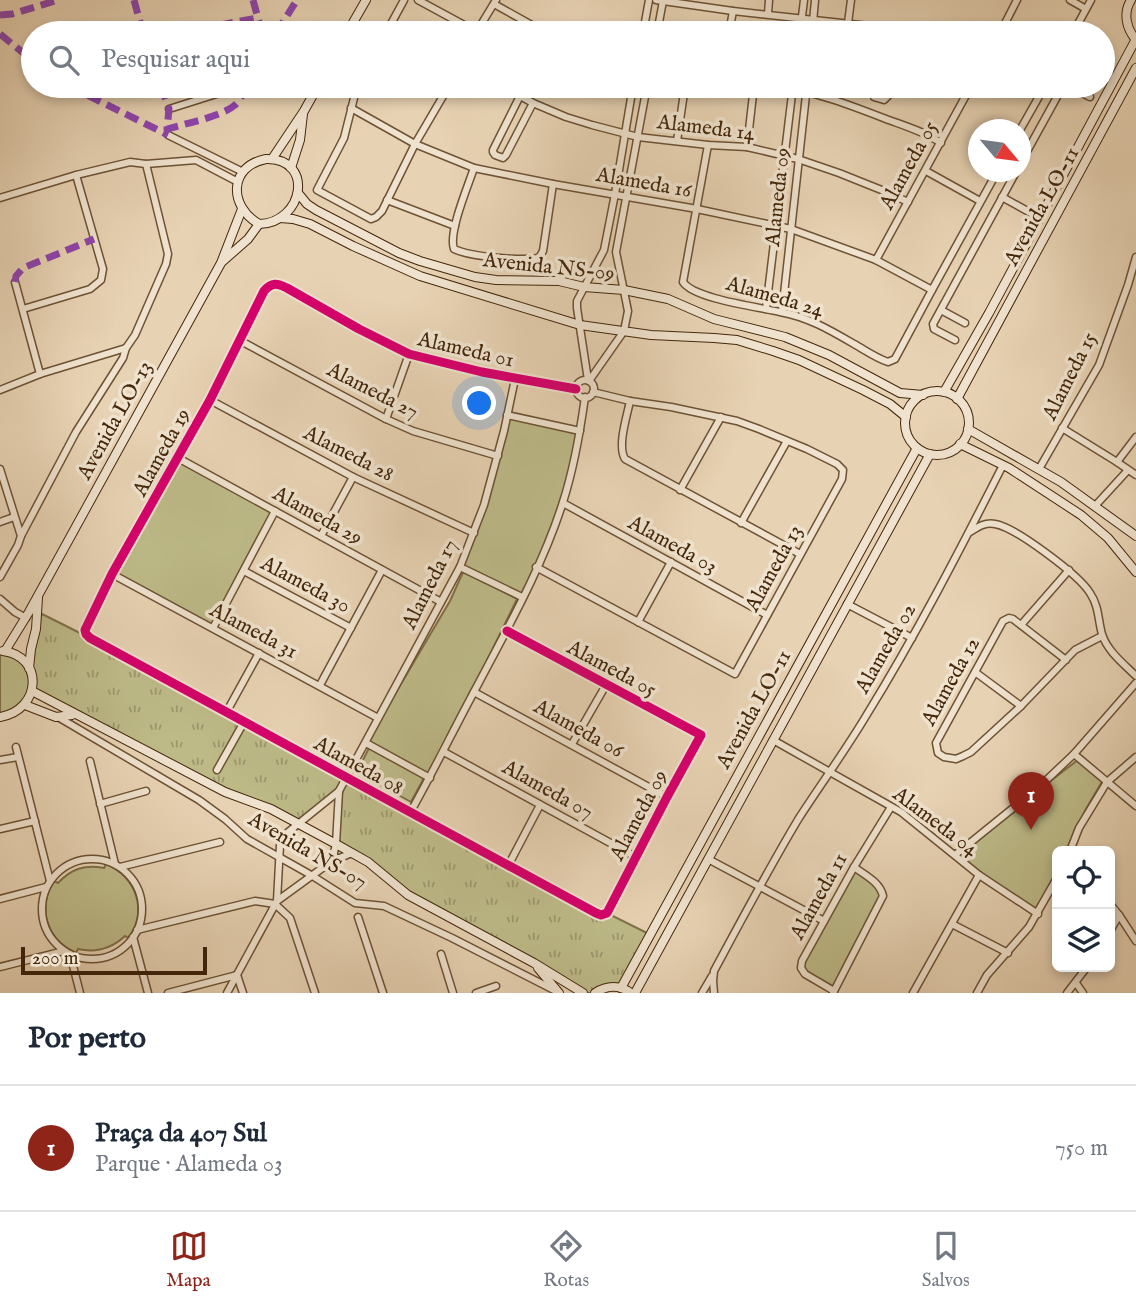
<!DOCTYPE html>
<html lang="pt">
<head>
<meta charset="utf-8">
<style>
  body { margin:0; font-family:"IM FELL English",serif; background:#f2f2f3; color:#1f2937 }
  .controls { position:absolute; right:21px; bottom:21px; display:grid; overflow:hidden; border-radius:10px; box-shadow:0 4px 10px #0003 }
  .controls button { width:63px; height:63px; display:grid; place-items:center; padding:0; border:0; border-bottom:2px solid #e0e1e3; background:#fff; color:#1f2937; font:35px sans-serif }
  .compass { position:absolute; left:968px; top:119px; width:63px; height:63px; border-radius:50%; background:#fff; box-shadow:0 4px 10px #0003; rotate:119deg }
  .scale { position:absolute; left:21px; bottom:18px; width:186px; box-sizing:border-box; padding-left:7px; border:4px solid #44270a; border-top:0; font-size:19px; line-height:24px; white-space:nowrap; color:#44270a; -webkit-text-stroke:5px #efe2ce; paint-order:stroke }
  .you { position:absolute; left:480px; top:404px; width:24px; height:24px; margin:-18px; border:5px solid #fff; border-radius:50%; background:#1a73e8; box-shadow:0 0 0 10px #1a73e833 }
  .badge { display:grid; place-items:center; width:46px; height:46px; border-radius:50%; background:#8f2418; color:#fff; font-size:23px; font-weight:700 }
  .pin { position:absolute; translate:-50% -58px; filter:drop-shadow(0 2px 4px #0008) }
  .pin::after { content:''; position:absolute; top:37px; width:24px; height:21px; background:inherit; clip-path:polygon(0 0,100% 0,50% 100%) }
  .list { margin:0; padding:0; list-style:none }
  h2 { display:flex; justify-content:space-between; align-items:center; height:91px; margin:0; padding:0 28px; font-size:30px }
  h2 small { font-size:23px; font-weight:400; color:#747a83 }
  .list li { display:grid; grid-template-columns:46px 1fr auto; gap:21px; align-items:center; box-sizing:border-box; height:126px; padding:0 28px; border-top:2px solid #e0e1e3 }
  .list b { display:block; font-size:26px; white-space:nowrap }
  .list p { margin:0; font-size:23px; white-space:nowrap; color:#747a83 }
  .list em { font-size:23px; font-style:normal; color:#747a83 }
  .icon { flex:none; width:38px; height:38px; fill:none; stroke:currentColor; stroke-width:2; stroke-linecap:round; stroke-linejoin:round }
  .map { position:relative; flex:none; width:1136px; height:993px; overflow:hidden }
  .search { position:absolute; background:#fff; box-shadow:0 4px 10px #0003; left:21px; right:21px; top:21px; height:77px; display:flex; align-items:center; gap:18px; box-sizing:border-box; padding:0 24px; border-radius:38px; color:#747a83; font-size:26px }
  .sheet { height:217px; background:#fff }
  nav { display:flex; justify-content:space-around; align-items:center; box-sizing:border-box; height:98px; border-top:2px solid #e0e1e3; background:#fff; font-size:19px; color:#747a83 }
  nav a { display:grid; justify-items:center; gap:4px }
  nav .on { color:#8f2418 }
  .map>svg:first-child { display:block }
</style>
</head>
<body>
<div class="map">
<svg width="1136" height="993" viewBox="0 0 1136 993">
  <defs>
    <pattern id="grass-tufts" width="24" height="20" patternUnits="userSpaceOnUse" patternTransform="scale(1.75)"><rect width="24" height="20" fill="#bdba88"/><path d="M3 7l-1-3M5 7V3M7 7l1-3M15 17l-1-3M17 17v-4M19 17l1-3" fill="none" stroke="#9b976d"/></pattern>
  </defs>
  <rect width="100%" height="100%" fill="#e7d2b3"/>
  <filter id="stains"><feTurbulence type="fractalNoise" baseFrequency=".00286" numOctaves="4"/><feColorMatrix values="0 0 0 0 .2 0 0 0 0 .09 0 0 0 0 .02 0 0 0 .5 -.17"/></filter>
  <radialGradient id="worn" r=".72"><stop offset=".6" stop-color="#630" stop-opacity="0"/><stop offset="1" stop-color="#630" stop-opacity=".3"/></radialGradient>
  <polygon fill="url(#grass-tufts)" stroke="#807049" stroke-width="2" points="42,614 96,641 601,915 607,913 651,935 621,988 595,993 583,993 428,906 336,844 339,792 298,824 224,793 32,691 29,668 36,629"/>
  <g fill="#bdba88" stroke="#807049" stroke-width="2">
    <polygon points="507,415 580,431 554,527 522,597 481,579 517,599 430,778 425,776 411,802 357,772 370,746 366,743 450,601 464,570 460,567 474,533"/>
    <polygon points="178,458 275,511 213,628 112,574"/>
    <polygon points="0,651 5,651 29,668 29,699 0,717"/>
    <polygon points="1079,759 1103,780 1086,809 1066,851 1057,851 1057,871 1038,914 955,855"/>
    <path d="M106,864C136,876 149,912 128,938L125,936C111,949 96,953 78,949L76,953C46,939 37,908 54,881L58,883C71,869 85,864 104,868Z"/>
    <polygon points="854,867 881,888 882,900 834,991 805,974 801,965"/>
  </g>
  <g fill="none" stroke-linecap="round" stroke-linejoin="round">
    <g stroke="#6d5234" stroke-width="9">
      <g id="street">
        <polyline points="418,0 477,32"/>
        <polyline points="656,0 733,11 933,33"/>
        <polyline points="1070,0 1086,9"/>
        <polyline points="494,4 546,33"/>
        <polyline points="768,14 769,0"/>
        <polyline points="848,23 851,0"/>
        <polyline points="386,33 404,0"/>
        <polyline points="476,33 496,0"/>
        <polyline points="643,33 649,0"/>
        <polyline points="657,33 663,1"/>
        <polyline points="729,33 733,11"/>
        <polyline points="800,33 804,0"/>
        <polyline points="812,33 815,0"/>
        <polyline points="1000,33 1017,0"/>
        <polyline points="1073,33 1091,0"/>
        <polyline points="357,86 344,138 317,190 371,219 376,217 382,211 415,144 449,86"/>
        <polyline points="502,86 533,103 566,117 592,125 638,137 708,145 747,147 798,159 839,173 884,191 908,202"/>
        <polyline points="529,86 537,89 541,86"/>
        <path d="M778,86C816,92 850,105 886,119C905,126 925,132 941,143"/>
        <polyline points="873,86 874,97 884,100 888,96 892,86"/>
        <polyline points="1068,86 1090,97"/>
        <polyline points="520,96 493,150 493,152 495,155 503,158 506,155 533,103"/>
        <polyline points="351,108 415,144 474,168 553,184 697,209 791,229 876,260 932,290"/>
        <polyline points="169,109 242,86"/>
        <polyline points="1020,130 1045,86"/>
        <polyline points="168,135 243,172"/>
        <polyline points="677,141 685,86"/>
        <path d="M708,145L683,282C694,299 759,307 780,312C808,317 830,330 854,344C865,350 876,358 888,362L895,359L932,290L997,172"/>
        <polyline points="747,147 754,86"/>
        <polyline points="1020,164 1063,86"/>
        <path d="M474,168C468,186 448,233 454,249C471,257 521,261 539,258L543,251L553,184"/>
        <polyline points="926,171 980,201"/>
        <polyline points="1002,197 1040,218"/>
        <polyline points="0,198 76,175 130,162 146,164 196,160 238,182"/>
        <polyline points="387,200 455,226"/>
        <polyline points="876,260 971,86"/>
        <polyline points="15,282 40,374"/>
        <polyline points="23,309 90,289 101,280 103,269 76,175"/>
        <polyline points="766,309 793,86"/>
        <polyline points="941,310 965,323"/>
        <polyline points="782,312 807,86"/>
        <polyline points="239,340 386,419 413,431 498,456"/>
        <polyline points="955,340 934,329 933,324 1016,172"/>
        <polyline points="588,380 577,308 577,301 604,250 615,194 633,86"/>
        <circle cx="585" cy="389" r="9"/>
        <polyline points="589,381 624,331 628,311 616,252 647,86"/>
        <polyline points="0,390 40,374 126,348"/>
        <polyline points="210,400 353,477 474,533"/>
        <path d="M630,401C627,416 617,446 625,459L800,554"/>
        <polyline points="507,415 580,431"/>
        <polyline points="386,419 409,354"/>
        <polyline points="1062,428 1117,462 1136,475"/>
        <polyline points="178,458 441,602"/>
        <polyline points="1117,462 1136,437"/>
        <polyline points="0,469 21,536"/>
        <polyline points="1039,469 1099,365 1128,285 1136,257"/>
        <polyline points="680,490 721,417"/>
        <polyline points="563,503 767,615"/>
        <polyline points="1095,506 1128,470"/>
        <polyline points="0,522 14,517"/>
        <polyline points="741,523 787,441"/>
        <path d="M970,532C978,527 985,522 995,524C1015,527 1079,575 1090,593C1099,606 1098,620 1102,634C1107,651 1124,664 1136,676"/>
        <polyline points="321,536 353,477"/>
        <polyline points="460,567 522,597"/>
        <polyline points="536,567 735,674 842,479 843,470 837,464 807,449 759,429 737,421 671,407 630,401 593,392"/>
        <polyline points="244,571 351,628"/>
        <polyline points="112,574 378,718"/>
        <polyline points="0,577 18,545 21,536 76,432 123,358 126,348 135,335 166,264 168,254 146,164"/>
        <polyline points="0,599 15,612 26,618"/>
        <polyline points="847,604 912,638"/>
        <polyline points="638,622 671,562"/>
        <polyline points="1021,625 1069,570"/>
        <polyline points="213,628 275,511"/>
        <path d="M507,631L701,735L667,797L607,913L601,915L596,913L90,638L86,634L85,630L112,574L210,400L264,291C272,282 277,283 287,288L359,329L409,354L482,372L576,389"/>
        <polyline points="1066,660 1013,619 1009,618 1003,621 936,743 938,753 944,757 956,759 963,756 971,752 1021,706 1075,650 1102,636"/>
        <polyline points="975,672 1021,706"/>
        <polyline points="320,685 382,570"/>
        <polyline points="474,692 667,797"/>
        <polyline points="226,713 259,653"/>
        <polyline points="58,717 199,800 225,819 247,839 311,875 355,903 384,906 452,938 554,990"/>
        <polyline points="773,740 901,812 979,875 1038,914"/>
        <polyline points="366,743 430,778"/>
        <polyline points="572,744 606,685"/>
        <polyline points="16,747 50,881"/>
        <polyline points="444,752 636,857"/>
        <polyline points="1074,754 1136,806"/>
        <polyline points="0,760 18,757"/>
        <polyline points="90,761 115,864"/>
        <polyline points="217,770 244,722"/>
        <polyline points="100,804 146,791"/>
        <path d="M410,813C433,772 453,731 475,690C506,631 543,566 563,502C574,468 580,433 585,397"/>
        <polyline points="0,829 35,821"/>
        <polyline points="1070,851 1079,828 1107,782 1136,757"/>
        <polyline points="955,855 1038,788 1074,754 1136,683"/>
        <circle cx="92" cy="909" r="50"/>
        <polyline points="708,859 824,921"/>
        <polyline points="332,861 336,844 339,791"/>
        <polyline points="508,866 540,805"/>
        <polyline points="120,867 220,842"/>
        <polyline points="0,899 46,887"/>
        <polyline points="277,901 280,845 287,833 339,791 460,567 484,505 504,431 515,379"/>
        <polyline points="1110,904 1119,915 1136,941"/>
        <polyline points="358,917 383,993"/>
        <polyline points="952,924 1008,953"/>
        <polyline points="137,930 255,901 275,904 290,918 315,993"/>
        <polyline points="1110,931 1119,915"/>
        <polyline points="133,937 148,993"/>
        <polyline points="70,954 80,993"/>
        <polyline points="441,954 453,993"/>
        <polyline points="0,967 64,951"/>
        <polyline points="1076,983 1083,993"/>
        <polyline points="834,991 805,974 801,968 802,961 854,867 891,807"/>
        <polyline points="168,993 237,975 243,993"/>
        <polyline points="227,993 277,901 332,861 352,853"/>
        <polyline points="476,993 496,986"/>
        <polyline points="702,993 712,976"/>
        <path d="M714,993L713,981L714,971C742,919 769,868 799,818C821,784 845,751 866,716C916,635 960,550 1003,465"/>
        <path d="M833,993L883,896C880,882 865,875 854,867"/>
        <polyline points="913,993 979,875"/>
        <polyline points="977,993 987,975 1029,927 1057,878"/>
        <polyline points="1067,993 1087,967"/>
      </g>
    </g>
    <g stroke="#44270a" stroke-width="10">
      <g id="secondary">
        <path d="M1131,0C1123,13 1126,28 1136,40"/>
        <polyline points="347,33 366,0"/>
        <path d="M266,159C315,158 304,223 259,224C228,206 229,166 266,159Z"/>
        <polyline points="272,159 304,111 318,86"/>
        <polyline points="291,168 300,140 303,114"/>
        <polyline points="298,193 307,204 316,210 399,253 420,261 475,277 496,280 559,281 584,287 624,290 668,299 714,319 785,337 829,355 900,393 923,395"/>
        <polyline points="280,218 293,219 310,224 353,246 420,276 580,325 651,335 714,338 737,340 773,351 799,360 863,390 890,404 906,417"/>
        <polyline points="223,261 248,239 259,224"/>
        <circle cx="937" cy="423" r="32"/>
        <polyline points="944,392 989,313 1136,39"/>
        <polyline points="957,399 1136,68"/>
        <polyline points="968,429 1061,482 1136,536"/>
        <polyline points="960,444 1009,468 1081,515 1108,538 1136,572"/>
        <polyline points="5,651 29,612 221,263 242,209"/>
        <polyline points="29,668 31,649 36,629 38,598"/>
        <polyline points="32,691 225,792 271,809 336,844 368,862 408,895 534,963 583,993"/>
        <polyline points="25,705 56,717 72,715"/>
        <path d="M0,717C42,710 44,656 3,651"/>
        <polyline points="538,968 559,993"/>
        <polyline points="621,988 917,448"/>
        <path d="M595,993C607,985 620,985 631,993"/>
        <polyline points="635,993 930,454"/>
      </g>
    </g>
    <use href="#street" stroke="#efe2ce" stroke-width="6"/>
    <use href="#secondary" stroke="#efe2ce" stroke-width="8"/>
    <g stroke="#8e44ad" stroke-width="7" stroke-dasharray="14 7" stroke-linecap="butt">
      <polyline points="134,0 143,33"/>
      <polyline points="253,0 262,33"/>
      <polyline points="0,15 12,14 58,0"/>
      <polyline points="178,33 257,18"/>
      <polyline points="276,33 297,0"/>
      <polyline points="0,34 33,61"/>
      <polyline points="69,86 168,135"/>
      <path d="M161,86L169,109L167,129C184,124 223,116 235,105C241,100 243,92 247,86"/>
      <polyline points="15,282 16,276 23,268 94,239"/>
    </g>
    <g stroke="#efe2ce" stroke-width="13">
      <path id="cycleway" d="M507,631L701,735L667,797L607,913L601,915L596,913L90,638L86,634L85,630L112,574L210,400L264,291C272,282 277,283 287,288L359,329L409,354L482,372L576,389"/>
    </g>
    <use href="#cycleway" stroke="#d6006c" stroke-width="9"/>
  </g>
  <g text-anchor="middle" stroke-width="7" stroke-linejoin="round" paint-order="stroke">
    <g font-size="21" fill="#44270a" stroke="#efe2ce">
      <text transform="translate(706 127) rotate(7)" y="7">Alameda 14</text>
      <text transform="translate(908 165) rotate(-61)" y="7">Alameda 05</text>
      <text transform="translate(644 182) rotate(10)" y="7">Alameda 16</text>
      <text transform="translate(777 197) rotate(-84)" y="7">Alameda 09</text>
      <text transform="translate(1041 206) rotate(-61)" y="7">Avenida LO-11</text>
      <text transform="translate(549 266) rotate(6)" y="7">Avenida NS-09</text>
      <text transform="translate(775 296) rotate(16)" y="7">Alameda 24</text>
      <text transform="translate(466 349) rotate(13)" y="7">Alameda 01</text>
      <text transform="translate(1069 376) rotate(-63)" y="7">Alameda 15</text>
      <text transform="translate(373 390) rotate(27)" y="7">Alameda 27</text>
      <text transform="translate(114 420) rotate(-61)" y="7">Avenida LO-13</text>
      <text transform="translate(161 452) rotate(-61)" y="7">Alameda 19</text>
      <text transform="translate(349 453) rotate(27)" y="7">Alameda 28</text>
      <text transform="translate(318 515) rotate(29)" y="7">Alameda 29</text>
      <text transform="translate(673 544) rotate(29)" y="7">Alameda 03</text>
      <text transform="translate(773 568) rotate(-61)" y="7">Alameda 13</text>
      <text transform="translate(306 584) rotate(28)" y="7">Alameda 30</text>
      <text transform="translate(429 584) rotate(-63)" y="7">Alameda 17</text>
      <text transform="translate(254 630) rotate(28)" y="7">Alameda 31</text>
      <text transform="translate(885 648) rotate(-60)" y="7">Alameda 02</text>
      <text transform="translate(612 668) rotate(28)" y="7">Alameda 05</text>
      <text transform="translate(950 681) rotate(-61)" y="7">Alameda 12</text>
      <text transform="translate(753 709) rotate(-61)" y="7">Avenida LO-11</text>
      <text transform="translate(579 728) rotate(29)" y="7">Alameda 06</text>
      <text transform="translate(359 765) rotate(29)" y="7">Alameda 08</text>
      <text transform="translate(548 789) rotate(29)" y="7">Alameda 07</text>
      <text transform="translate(638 815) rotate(-62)" y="7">Alameda 09</text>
      <text transform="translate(936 821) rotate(37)" y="7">Alameda 04</text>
      <text transform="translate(308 850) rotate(30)" y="7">Avenida NS-07</text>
      <text transform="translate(818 896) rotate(-61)" y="7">Alameda 11</text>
    </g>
  </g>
  <rect width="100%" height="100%" filter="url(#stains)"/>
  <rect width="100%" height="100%" fill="url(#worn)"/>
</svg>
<div class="controls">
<button><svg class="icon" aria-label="locate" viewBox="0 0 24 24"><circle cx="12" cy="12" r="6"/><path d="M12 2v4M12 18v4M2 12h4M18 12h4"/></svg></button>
<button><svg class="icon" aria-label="layers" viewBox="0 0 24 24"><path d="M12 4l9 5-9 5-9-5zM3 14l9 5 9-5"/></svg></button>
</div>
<svg class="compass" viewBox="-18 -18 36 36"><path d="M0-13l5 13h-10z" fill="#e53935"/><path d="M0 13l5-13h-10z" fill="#747a83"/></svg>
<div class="scale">200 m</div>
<div class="you"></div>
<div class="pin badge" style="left:1031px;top:830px">1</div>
<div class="search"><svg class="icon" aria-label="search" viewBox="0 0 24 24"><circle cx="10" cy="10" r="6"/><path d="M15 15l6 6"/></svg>Pesquisar aqui</div>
</div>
<section class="sheet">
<h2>Por perto<small></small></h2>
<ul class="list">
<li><span class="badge">1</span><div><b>Praça da 407 Sul</b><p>Parque · Alameda 03</p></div><em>750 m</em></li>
</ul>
</section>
<nav>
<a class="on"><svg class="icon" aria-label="map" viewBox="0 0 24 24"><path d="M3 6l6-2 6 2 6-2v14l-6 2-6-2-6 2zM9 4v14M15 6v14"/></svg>Mapa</a>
<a><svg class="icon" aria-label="directions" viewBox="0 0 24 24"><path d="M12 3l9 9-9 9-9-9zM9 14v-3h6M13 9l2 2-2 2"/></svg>Rotas</a>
<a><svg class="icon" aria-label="saved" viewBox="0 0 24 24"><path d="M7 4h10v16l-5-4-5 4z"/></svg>Salvos</a>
</nav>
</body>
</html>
